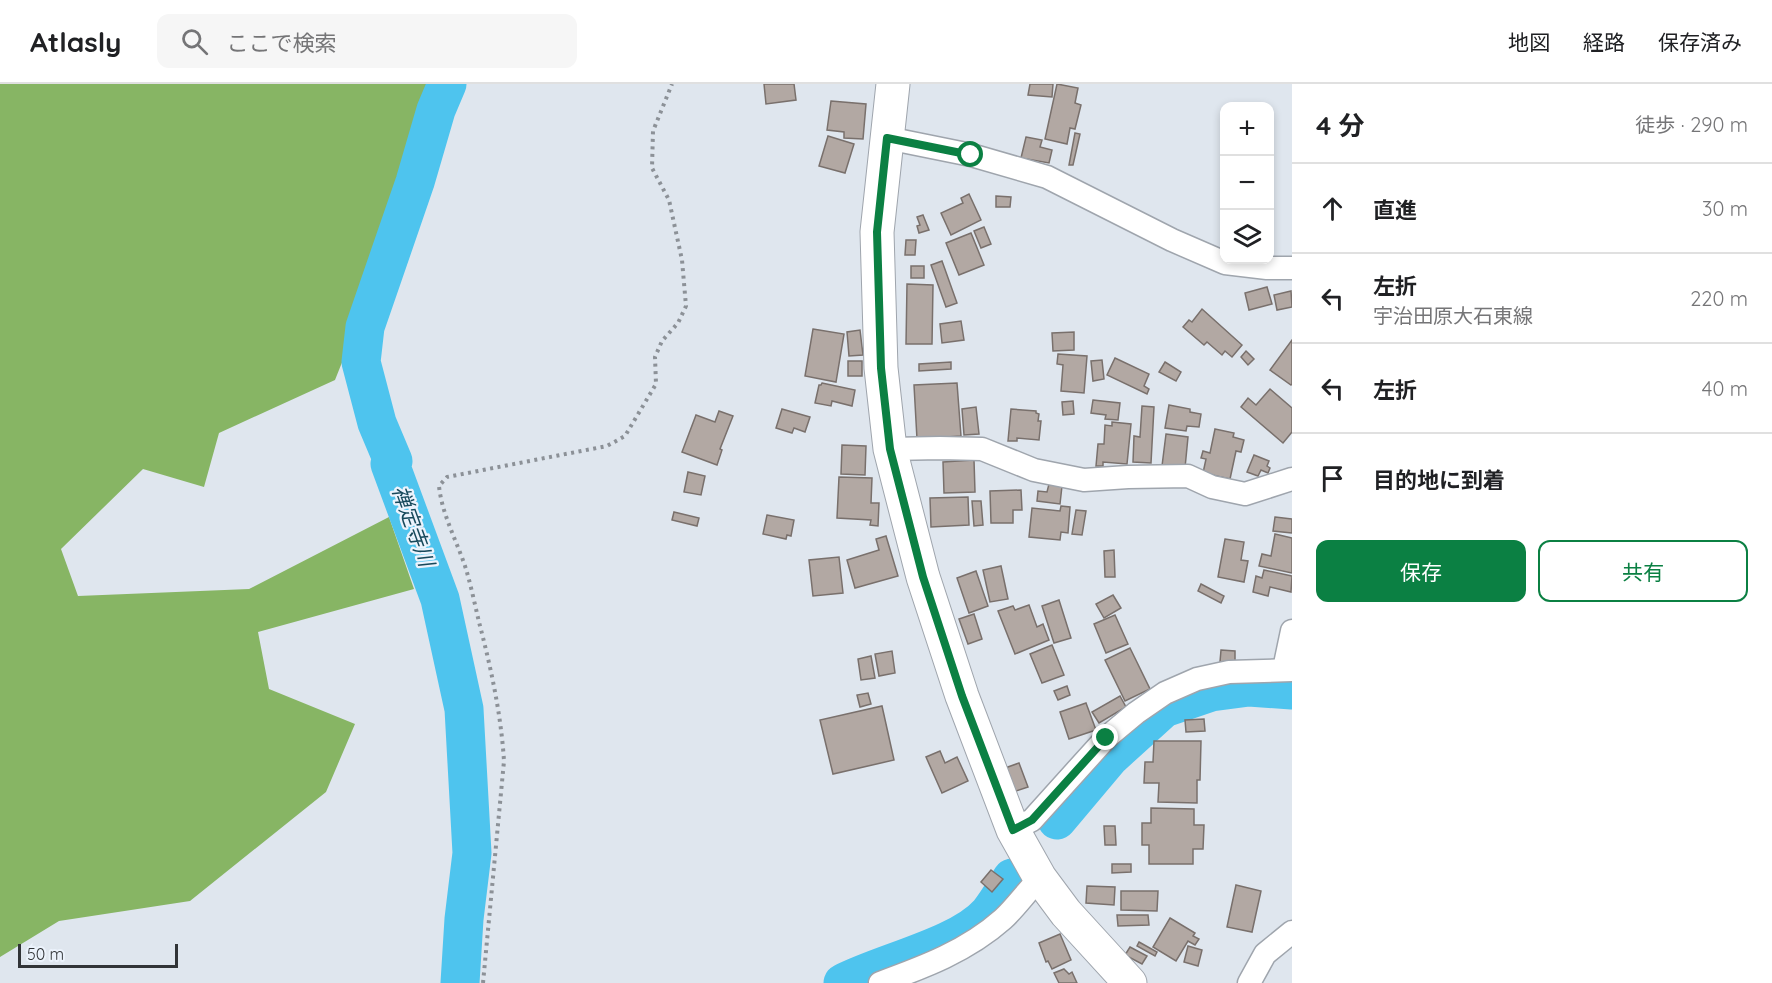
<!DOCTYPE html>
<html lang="ja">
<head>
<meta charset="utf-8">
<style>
  body { margin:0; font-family:Quicksand,"Noto Sans JP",sans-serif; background:#f6f6f6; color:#202124 }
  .controls { position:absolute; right:18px; top:18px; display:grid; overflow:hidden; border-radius:12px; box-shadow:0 3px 9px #0003 }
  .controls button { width:54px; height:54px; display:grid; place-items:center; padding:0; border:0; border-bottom:2px solid #e0e0e0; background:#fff; color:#202124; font:30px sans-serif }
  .scale { position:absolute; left:18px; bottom:15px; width:160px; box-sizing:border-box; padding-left:6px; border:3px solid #313437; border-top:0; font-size:16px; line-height:21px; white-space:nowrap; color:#313437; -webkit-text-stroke:4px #ecf3fc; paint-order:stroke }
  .stop { position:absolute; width:18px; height:18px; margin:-14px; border:4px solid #0b8043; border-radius:50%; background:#fff }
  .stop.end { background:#0b8043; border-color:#fff; box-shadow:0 2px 6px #0008 }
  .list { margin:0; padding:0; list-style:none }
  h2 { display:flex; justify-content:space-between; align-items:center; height:78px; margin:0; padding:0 24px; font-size:26px }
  h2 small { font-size:20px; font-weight:400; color:#757577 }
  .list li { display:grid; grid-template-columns:39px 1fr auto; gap:18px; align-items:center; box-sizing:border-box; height:90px; padding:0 24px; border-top:2px solid #e0e0e0 }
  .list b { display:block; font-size:22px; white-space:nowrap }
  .list p { margin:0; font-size:20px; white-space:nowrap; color:#757577 }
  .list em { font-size:20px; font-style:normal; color:#757577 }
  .actions { display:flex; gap:12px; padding:18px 24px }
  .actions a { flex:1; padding:14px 0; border:2px solid #0b8043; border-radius:12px; text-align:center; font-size:21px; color:#0b8043 }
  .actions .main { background:#0b8043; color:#fff }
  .icon { flex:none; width:33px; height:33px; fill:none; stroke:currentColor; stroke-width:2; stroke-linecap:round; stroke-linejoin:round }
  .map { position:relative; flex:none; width:1292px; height:899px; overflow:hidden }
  header { display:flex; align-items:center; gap:36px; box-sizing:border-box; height:84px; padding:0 30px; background:#fff; border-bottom:2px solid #e0e0e0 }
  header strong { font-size:28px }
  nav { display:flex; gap:33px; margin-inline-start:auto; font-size:21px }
  .search { width:420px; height:54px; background:#f6f6f6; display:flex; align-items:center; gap:15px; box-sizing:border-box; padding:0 21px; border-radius:12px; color:#757577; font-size:22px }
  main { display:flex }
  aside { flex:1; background:#fff }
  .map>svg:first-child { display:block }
</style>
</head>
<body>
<header>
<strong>Atlasly</strong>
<div class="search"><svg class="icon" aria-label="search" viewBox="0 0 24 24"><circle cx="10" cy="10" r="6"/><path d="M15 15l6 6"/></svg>ここで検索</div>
<nav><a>地図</a><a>経路</a><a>保存済み</a></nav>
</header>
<main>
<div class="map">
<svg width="1292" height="899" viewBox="0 0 1292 899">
  <rect width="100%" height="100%" fill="#dfe6ee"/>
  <polygon fill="#87b564" points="0,0 453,0 335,296 219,349 204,403 143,385 61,465 78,512 249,505 389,433 414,505 258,548 269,605 355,640 326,708 190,817 59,837 0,873"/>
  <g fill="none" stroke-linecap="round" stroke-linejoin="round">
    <g stroke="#4ec4ee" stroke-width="39">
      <polyline points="447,0 436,26 415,98 365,243 361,278 377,339 393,377 390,380 440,515 464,625 472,769 464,835 460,899"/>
      <polyline points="1057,736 1110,673 1164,624 1211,608 1249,603 1292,606"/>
      <path d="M843,899C884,878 960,862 989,829C998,818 1005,805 1012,794"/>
    </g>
  </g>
  <g fill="#b2a8a3" stroke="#79706c" stroke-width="1.5">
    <polygon points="764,0 794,0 796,16 766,20"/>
    <polygon points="1030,0 1053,0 1052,13 1028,11"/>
    <polygon points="1057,0 1078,4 1075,19 1081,21 1075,45 1070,44 1067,60 1045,55"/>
    <polygon points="831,17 866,20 863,55 844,54 844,48 827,46"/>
    <polygon points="1075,49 1080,50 1073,81 1069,81"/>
    <polygon points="828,52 854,60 845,89 819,82"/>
    <polygon points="1026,53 1042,56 1040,63 1052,66 1049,79 1021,74"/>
    <polygon points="969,110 981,136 951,151 941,129 963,119 961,114"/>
    <polygon points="996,112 1011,113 1010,123 996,123"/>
    <polygon points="923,131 929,146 919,149 917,142 920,141 917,133"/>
    <polygon points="984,143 991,160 981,164 974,147"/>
    <polygon points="971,149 984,181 959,191 946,159"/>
    <polygon points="906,156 916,156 915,171 905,171"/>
    <polygon points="942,177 957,219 946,223 931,181"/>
    <rect x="911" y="182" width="13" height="12"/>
    <polygon points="907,200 933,201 932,260 906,260"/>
    <polygon points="1267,203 1272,220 1249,226 1245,209"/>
    <polygon points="1291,207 1292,223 1277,226 1274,211"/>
    <polygon points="1202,225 1242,261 1232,273 1225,267 1222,271 1207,258 1204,261 1183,243 1189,236 1192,238"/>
    <polygon points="961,237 964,256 942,259 940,240"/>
    <polygon points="813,245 844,250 836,298 805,292"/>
    <polygon points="860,246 863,271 849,272 847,248"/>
    <polygon points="1074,248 1074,266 1053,267 1052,249"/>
    <polygon points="1292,256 1292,300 1291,301 1270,286"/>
    <polygon points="1246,267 1254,275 1248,281 1241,273"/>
    <polygon points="1058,270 1087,272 1084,309 1061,307 1063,281 1057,280"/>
    <polygon points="1115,274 1149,290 1144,302 1149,305 1147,310 1107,291"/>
    <polygon points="1102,276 1104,295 1093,297 1091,277"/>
    <rect x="848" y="277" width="14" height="15"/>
    <polygon points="951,278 951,285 919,287 919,280"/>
    <polygon points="1165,278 1181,288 1176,297 1159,288"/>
    <polygon points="822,299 855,306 852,322 832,317 831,322 815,319 819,301 821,301"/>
    <polygon points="957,299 961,352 917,355 914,301"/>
    <polygon points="1270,305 1292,324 1292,348 1283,359 1241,323 1248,314 1256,321"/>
    <polygon points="1093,316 1120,319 1118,336 1105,335 1106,331 1091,329"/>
    <polygon points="1073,317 1074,330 1063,331 1062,318"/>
    <polygon points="1169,321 1190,325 1190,328 1201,330 1199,343 1187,342 1186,347 1165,344"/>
    <polygon points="1142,322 1154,323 1151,379 1133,378 1134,352 1140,353"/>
    <polygon points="976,323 979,350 964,351 962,325"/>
    <polygon points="782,325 810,333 805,348 794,344 792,349 776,344"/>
    <polygon points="1011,325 1036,327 1036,329 1039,330 1038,337 1041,337 1039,356 1017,354 1017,357 1008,357"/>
    <polygon points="719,327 733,332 720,365 722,366 717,381 682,368 696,331 715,338"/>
    <polygon points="1112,338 1131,340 1127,380 1103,378 1103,382 1096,382 1098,360 1104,360 1105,341 1112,342"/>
    <polygon points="1215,345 1234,349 1233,353 1244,356 1241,368 1236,367 1230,395 1203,389 1206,375 1201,374 1203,367 1210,369"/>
    <polygon points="1166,350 1188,353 1185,384 1162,382"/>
    <polygon points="842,361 866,362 865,391 841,390"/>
    <polygon points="1254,371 1269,377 1267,382 1270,384 1268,389 1261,386 1258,392 1247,388"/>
    <polygon points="974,376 975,408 944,409 943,378"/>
    <polygon points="688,388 705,392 701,411 684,408"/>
    <polygon points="839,393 872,394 871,419 879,419 878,442 870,441 871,436 837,434"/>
    <polygon points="1049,400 1062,402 1060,420 1037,417 1038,407 1047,408"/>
    <polygon points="1021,406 1022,426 1013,426 1013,439 991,439 990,407"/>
    <polygon points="968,413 969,441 931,443 930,414"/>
    <polygon points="972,417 981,417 983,441 974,442"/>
    <polygon points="1061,422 1070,423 1068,449 1061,448 1060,456 1029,453 1032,424 1060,427"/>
    <polygon points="1076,426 1086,427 1082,451 1072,450"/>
    <polygon points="674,428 699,434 697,442 672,436"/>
    <polygon points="767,431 794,436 791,452 787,451 786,455 763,450"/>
    <polygon points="1275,433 1292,435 1292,449 1273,447"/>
    <polygon points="1275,450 1292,454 1292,489 1259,482 1262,470 1271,472"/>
    <polygon points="886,452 898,492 855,504 847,476 879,466 876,455"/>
    <polygon points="1225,455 1244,458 1241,476 1248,477 1244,498 1218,493"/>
    <polygon points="1114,466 1115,493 1105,493 1104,467"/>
    <polygon points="839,473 843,509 813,512 809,476"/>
    <polygon points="1001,482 1008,515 990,518 983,486"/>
    <polygon points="1264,486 1292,492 1291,508 1270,503 1268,512 1253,508 1256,492 1262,494"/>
    <polygon points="976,487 988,522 969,529 957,494"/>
    <polygon points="1201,500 1224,512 1221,519 1198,507"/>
    <polygon points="1113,511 1121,524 1104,534 1096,520"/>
    <polygon points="1059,516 1071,554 1054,559 1042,522"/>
    <polygon points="1029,521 1037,543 1043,540 1049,556 1015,570 998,527 1013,522 1015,526"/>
    <polygon points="974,530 982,555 968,560 959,535"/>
    <polygon points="1115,531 1128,560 1106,569 1094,540"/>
    <polygon points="1052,561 1064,591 1042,599 1030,570"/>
    <polygon points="1130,564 1150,605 1125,617 1105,576"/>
    <polygon points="1221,566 1235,567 1235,578 1220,578"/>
    <polygon points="892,567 895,589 879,592 875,570"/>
    <polygon points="871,572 875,594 861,596 858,575"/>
    <polygon points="1067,602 1070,611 1058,616 1054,607"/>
    <polygon points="868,609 871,620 860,623 857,611"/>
    <polygon points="1120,612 1126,623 1099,639 1092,628"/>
    <polygon points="1086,619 1096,646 1069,655 1060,628"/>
    <polygon points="882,622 894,676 833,690 820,636"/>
    <polygon points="1204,635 1205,647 1186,648 1185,636"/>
    <polygon points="1154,657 1201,657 1200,696 1197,696 1197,719 1158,718 1159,699 1144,699 1145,678 1153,678"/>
    <polygon points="940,667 945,679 957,673 968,697 942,709 926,673"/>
    <polygon points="1019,679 1028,703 1013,708 1005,684"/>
    <polygon points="1151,724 1194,725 1194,741 1204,741 1203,765 1193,765 1193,780 1149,780 1149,761 1142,761 1142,739 1151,739"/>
    <polygon points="1104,742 1115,742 1116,761 1105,761"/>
    <polygon points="1112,780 1131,780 1131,788 1112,789"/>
    <polygon points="991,786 1003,795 992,808 981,798"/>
    <polygon points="1236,801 1261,807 1252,848 1227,843"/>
    <polygon points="1087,802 1115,803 1114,821 1086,819"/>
    <polygon points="1121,807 1158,807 1157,827 1121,826"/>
    <polygon points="1117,831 1148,831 1149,841 1118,842"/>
    <polygon points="1170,834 1195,849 1193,852 1199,855 1195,861 1188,857 1176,877 1153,863"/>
    <polygon points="1060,850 1071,876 1052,885 1048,877 1046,878 1039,859"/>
    <polygon points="1139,858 1157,868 1155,872 1137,862"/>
    <polygon points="1188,862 1202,866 1198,882 1184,878"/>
    <polygon points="1130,863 1147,872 1142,880 1125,871"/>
    <polygon points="1064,885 1069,890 1072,888 1077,899 1059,899 1054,889"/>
  </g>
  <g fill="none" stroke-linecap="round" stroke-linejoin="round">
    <g stroke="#9fa5ad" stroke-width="25">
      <g id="minor">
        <polyline points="887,54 971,71 1047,93 1172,156 1225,179 1267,184 1292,184"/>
        <polyline points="890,365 940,364 982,365 1034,386 1084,396 1128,393 1188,392 1212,403 1245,410 1292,395"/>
        <polyline points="1284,585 1292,547"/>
        <polyline points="1013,746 1032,736 1106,654 1136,629 1165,609 1197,595 1229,588 1292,586"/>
        <path d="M880,899C924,883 967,867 1003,835C1016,823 1027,807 1040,794"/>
        <polyline points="1249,899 1265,870 1292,848"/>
      </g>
    </g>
    <g stroke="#9fa5ad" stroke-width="35">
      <polyline id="secondary" points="893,0 877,148 881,284 890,365 923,493 962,612 1013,746 1040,794 1066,829 1130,899"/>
    </g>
    <path stroke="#8c9197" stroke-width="4" stroke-dasharray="3 4.5" stroke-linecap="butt" d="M483,899L504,677C501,630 491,584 479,538C475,521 471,502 466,485C457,457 442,431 439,402L447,393L607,362L625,352L656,300L655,273L662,257L678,239L686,222L682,176L669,116L652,84L653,47L672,0"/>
    <use href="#minor" stroke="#fff" stroke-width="22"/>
    <use href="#secondary" stroke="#fff" stroke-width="33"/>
  </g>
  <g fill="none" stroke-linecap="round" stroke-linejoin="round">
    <polyline stroke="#0b8043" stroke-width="8" points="971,71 887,54 877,148 881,284 890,365 923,493 962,612 1013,746 1032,736 1106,654"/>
  </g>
  <g text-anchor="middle" stroke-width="4.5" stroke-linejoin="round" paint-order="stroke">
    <g font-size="21" font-style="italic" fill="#17495b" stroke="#ecf3fc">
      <text transform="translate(413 442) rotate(70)" y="7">禅定寺川</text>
    </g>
  </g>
</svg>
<div class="controls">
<button>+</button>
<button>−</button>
<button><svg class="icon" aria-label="layers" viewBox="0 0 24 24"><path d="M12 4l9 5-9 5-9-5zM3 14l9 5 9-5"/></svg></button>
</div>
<div class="scale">50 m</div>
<div class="stop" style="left:971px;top:71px"></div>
<div class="stop end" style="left:1106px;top:654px"></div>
</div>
<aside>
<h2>4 分<small>徒歩 · 290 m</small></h2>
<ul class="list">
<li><svg class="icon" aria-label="ahead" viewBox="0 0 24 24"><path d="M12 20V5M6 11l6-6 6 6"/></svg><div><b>直進</b></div><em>30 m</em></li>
<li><svg class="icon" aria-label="left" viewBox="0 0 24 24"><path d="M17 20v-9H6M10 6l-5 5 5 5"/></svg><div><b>左折</b><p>宇治田原大石東線</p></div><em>220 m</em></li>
<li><svg class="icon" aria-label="left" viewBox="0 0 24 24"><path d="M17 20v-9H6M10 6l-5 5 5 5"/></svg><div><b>左折</b></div><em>40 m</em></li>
<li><svg class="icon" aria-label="arrive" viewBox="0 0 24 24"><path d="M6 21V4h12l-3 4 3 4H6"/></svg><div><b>目的地に到着</b></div></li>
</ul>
<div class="actions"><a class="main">保存</a><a>共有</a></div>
</aside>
</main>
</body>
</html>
